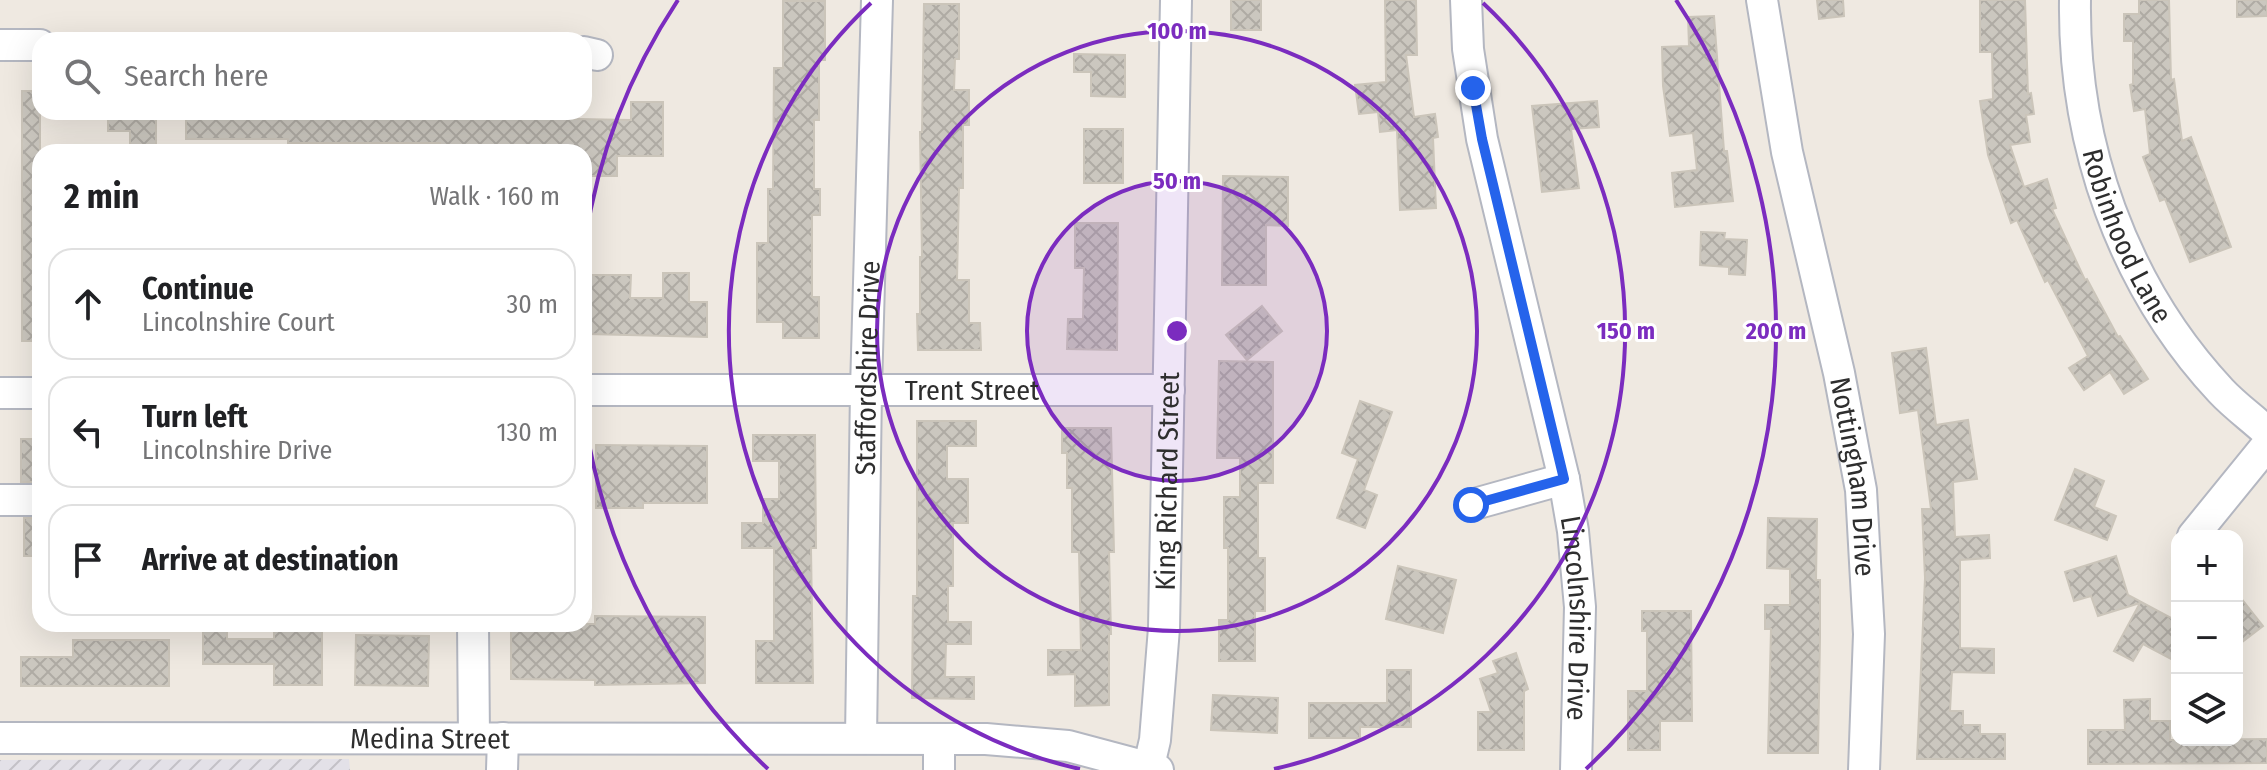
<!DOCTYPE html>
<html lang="en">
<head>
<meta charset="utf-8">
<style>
  body { margin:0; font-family:"Fira Sans Condensed",sans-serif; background:#f6f6f6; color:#202124 }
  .controls { position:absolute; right:24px; bottom:24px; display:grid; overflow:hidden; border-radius:16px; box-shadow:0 8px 32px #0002 }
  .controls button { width:72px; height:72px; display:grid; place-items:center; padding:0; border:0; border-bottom:2px solid #e0e0e0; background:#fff; color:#202124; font:40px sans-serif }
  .stop { position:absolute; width:24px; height:24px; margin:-18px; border:6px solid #2563eb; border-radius:50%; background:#fff }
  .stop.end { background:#2563eb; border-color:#fff; box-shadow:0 2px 8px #0008 }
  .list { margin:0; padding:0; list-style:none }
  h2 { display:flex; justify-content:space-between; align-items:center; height:104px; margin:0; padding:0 32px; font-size:34px }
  h2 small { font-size:26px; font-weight:400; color:#757577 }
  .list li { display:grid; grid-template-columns:52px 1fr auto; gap:24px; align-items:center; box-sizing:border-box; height:112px; margin:0 16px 16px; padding:0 16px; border:2px solid #e0e0e0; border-radius:24px }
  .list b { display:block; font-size:30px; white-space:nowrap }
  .list p { margin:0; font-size:26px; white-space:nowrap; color:#757577 }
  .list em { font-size:26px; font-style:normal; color:#757577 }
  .icon { flex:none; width:44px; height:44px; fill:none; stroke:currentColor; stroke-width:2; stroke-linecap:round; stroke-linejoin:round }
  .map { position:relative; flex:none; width:2267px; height:770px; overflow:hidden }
  .search { position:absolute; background:#fff; box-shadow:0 8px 32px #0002; left:32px; top:32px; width:560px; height:88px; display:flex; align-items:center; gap:20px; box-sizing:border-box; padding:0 28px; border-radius:24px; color:#757577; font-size:30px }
  .panel { position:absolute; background:#fff; box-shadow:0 8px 32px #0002; left:32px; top:144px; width:560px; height:488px; border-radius:24px }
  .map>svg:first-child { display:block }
</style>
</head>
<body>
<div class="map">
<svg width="2267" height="770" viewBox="0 0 2267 770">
  <defs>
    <pattern id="industrial-furrows" width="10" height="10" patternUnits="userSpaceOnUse" patternTransform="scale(2)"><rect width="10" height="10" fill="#e3e1e8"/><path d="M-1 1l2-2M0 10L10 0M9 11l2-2" fill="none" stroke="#c3c1c7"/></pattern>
    <pattern id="building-cross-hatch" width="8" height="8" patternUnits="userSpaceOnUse" patternTransform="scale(2)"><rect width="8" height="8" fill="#cbc7bf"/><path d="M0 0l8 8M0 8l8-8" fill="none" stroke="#afaba4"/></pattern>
  </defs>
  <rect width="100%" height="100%" fill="#efe9e1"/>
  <polygon fill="url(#industrial-furrows)" points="349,759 350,770 0,770 0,760"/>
  <g fill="url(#building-cross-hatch)" stroke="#cbc5ba" stroke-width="2">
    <rect x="1231" y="0" width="30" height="30"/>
    <polygon points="1385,0 1416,0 1417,55 1406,55 1414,117 1435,114 1438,137 1433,138 1436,208 1400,210 1397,130 1380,132 1378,112 1359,114 1355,85 1386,82"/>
    <polygon points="1817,0 1843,0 1844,16 1819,19"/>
    <polygon points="1980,0 2025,0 2028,94 2031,93 2034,114 2026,115 2030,142 2010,145 2024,187 2047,179 2056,208 2052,209 2085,280 2087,279 2118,337 2120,336 2148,379 2124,394 2110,372 2084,390 2069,368 2088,356 2048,280 2045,282 2017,220 2011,223 1988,155 1980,101 1993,99 1992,52 1980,52"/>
    <polygon points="2139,0 2169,0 2171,80 2174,79 2182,141 2191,137 2231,247 2190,262 2165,199 2160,201 2143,157 2150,154 2145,109 2134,111 2130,85 2133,84 2133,41 2124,41 2124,14 2139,14"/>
    <polygon points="2237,0 2267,0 2267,16 2237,17"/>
    <polygon points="783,1 825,1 825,60 819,60 819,120 814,120 814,189 820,189 820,215 812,215 812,297 819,297 819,338 783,338 783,322 757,322 757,243 768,243 768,189 773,189 774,68 783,68"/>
    <polygon points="924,4 959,4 959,59 955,59 954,90 969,90 969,125 963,125 963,188 959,188 957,280 969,280 969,323 980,323 981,350 918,350 917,314 920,314 920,257 922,257 920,132 922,132"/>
    <polygon points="1714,16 1724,151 1727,151 1733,201 1675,207 1672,173 1697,170 1693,133 1670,136 1663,86 1662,47 1689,46 1688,17"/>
    <polygon points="1074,54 1125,55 1125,97 1091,96 1091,72 1074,72"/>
    <rect x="22" y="91" width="18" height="250"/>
    <polygon points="1597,101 1599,127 1571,129 1579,188 1542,192 1532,106"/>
    <polygon points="631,102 663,102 663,156 617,156 617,176 584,176 584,152 532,152 532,147 440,147 440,143 288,143 288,139 186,139 186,112 525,112 525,118 631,120"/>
    <polygon points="108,112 156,112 156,149 130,149 130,131 108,131"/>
    <rect x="1084" y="129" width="39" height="54"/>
    <polygon points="1223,176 1288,177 1288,226 1266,225 1266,285 1222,285"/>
    <polygon points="1075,223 1118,223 1117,350 1067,349 1068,319 1083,319 1084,268 1075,268"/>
    <polygon points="1701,232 1725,233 1724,239 1747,240 1745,275 1729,274 1729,267 1700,265"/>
    <polygon points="663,273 689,273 689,302 707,302 707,337 588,334 589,275 631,275 630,298 663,298"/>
    <polygon points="1262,306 1282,331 1247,360 1226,335"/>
    <polygon points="1926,348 1936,425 1968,420 1977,479 1953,482 1955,537 1989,535 1990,558 1960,560 1960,648 1994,649 1994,673 1952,672 1950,711 1963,711 1963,725 1980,725 1980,734 2005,734 2005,759 1917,759 1925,578 1922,509 1931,509 1918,410 1900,413 1892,353"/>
    <polygon points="1219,361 1273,362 1273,483 1258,483 1258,558 1265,558 1265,611 1255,611 1255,661 1219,661 1219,620 1228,620 1228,548 1224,548 1224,497 1240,497 1240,458 1217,458"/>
    <polygon points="1360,401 1392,412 1364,490 1377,495 1365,528 1337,518 1358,459 1342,453"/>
    <polygon points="917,421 976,421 976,446 947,446 947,479 968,479 968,523 953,523 953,586 948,586 948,622 971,622 971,644 946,644 945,677 974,677 974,699 912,698 913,596 917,596"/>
    <polygon points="1062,428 1111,428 1114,552 1109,552 1111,634 1109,634 1109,705 1075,706 1075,674 1048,675 1048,650 1081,650 1079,552 1072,552 1072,488 1067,488 1067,453 1062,453"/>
    <polygon points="753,435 815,435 816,548 811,548 813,683 756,683 756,641 774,641 774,548 742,548 742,523 763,523 763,499 779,499 779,461 753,461"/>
    <rect x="21" y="439" width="19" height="43"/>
    <polygon points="596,445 707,446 707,503 643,503 643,508 596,508"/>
    <polygon points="2075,469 2104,481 2094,507 2116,516 2107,540 2055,520"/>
    <rect x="24" y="518" width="16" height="38"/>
    <polygon points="1768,518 1817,519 1816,580 1820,580 1820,637 1818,753 1768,753 1771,629 1765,629 1765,605 1790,605 1790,569 1767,568"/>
    <polygon points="2116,556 2128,595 2177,621 2177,662 2143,644 2133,661 2114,651 2140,603 2098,616 2091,596 2074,601 2065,572"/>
    <polygon points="1398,566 1456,580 1443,633 1386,619"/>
    <polygon points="2237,593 2263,626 2237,646"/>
    <polygon points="1642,611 1691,611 1692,721 1660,721 1660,750 1628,750 1628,691 1647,691 1647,631 1642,631"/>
    <polygon points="595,616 705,617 705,683 595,685 595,680 511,679 511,624 595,624"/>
    <polygon points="203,624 227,624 227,639 274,639 274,624 322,624 322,685 274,685 274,664 203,664"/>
    <polygon points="356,635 429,636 428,686 355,685"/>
    <polygon points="73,640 169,640 169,686 21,686 21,657 73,657"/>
    <polygon points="1516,653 1528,689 1524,691 1524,750 1478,750 1478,712 1491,712 1480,679 1498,673 1493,661"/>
    <polygon points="1387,670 1411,670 1411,727 1360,727 1360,738 1309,738 1309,703 1387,703"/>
    <polygon points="1213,695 1278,698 1277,733 1211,730"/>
    <polygon points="2150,699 2150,721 2170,721 2170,740 2267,739 2267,763 2088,764 2088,730 2125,730 2124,700"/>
  </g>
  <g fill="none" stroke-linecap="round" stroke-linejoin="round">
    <g stroke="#b4b7c1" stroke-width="34">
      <g id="minor">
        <path id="s1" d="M1466,0L1468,49L1482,139L1564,479L1573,531L1580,607L1576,770"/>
        <path id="s2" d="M1762,0L1787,152L1839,373L1861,490L1869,634L1864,770"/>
        <path id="s3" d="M2075,0C2073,143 2122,285 2221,391C2235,406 2252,418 2267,432"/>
        <polyline points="0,45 40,45"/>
        <polyline points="584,52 597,55"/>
        <path id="s4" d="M584,390H1169"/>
        <polyline points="0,393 40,393"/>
        <polyline points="0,500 40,500"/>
        <polyline points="1471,505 1564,479"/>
        <polyline points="2193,536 2267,445"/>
        <polyline points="473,624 474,738"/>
        <path id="s5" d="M0,738L986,739L1068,746L1158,770"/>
        <path id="s6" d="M861,738L866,389L877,0"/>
        <polyline points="502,770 503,738"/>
        <polyline points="939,770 939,739"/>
        <path id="s7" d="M1148,770L1155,740L1164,628L1176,0"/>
      </g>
    </g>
    <use href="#minor" stroke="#fff" stroke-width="30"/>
  </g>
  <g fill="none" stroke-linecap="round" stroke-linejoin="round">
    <polyline stroke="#2563eb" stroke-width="10" points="1471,505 1564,479 1482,139 1473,88"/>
  </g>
  <circle cx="1177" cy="331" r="150" fill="#7b2cbf" fill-opacity=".12"/>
  <g fill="none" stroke="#7b2cbf" stroke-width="4">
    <circle cx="1177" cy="331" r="150"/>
    <circle cx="1177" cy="331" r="300"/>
    <path d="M1080 769A449 449 0 0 1 871 3M1483 3A449 449 0 0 1 1274 769"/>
    <path d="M768 769A599 599 0 0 1 585 420M585 242A599 599 0 0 1 678 0M1676 0A599 599 0 0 1 1586 769"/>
  </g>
  <g text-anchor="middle" stroke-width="6" stroke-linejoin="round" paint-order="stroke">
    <g font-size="28" fill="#2e2e2e" stroke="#fff">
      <text dy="10" stroke="none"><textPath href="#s3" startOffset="244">Robinhood Lane</textPath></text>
      <text dy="10" stroke="none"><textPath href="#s6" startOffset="370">Staffordshire Drive</textPath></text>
      <text dy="10" stroke="none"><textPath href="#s4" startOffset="388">Trent Street</textPath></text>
      <text dy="10" stroke="none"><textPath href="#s2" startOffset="486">Nottingham Drive</textPath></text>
      <text dy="10" stroke="none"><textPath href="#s7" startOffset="290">King Richard Street</textPath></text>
      <text dy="10" stroke="none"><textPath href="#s1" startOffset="630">Lincolnshire Drive</textPath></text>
      <text dy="10" stroke="none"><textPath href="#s5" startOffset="430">Medina Street</textPath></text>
    </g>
  </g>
  <circle cx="1177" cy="331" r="12" fill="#7b2cbf" stroke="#fff" stroke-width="4"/>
  <g font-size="24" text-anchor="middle" font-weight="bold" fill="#7b2cbf" stroke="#fff" stroke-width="6" stroke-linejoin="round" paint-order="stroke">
    <text x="1177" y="39">100 m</text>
    <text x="1177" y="189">50 m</text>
    <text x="1626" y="339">150 m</text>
    <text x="1776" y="339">200 m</text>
  </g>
</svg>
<div class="controls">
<button>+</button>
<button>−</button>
<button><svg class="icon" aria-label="layers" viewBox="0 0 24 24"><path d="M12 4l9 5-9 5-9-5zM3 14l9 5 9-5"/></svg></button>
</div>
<div class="stop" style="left:1471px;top:505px"></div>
<div class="stop end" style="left:1473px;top:88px"></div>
<div class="search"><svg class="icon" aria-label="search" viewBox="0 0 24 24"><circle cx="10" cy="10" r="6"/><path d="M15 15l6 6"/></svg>Search here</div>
<section class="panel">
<h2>2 min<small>Walk · 160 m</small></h2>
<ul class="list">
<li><svg class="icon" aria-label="ahead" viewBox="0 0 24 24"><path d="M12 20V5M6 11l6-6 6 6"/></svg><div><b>Continue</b><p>Lincolnshire Court</p></div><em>30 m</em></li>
<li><svg class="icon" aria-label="left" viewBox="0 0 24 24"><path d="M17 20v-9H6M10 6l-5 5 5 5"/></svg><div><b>Turn left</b><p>Lincolnshire Drive</p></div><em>130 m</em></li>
<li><svg class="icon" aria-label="arrive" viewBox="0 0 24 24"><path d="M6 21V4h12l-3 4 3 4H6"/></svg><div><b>Arrive at destination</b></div></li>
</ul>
</section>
</div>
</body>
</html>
